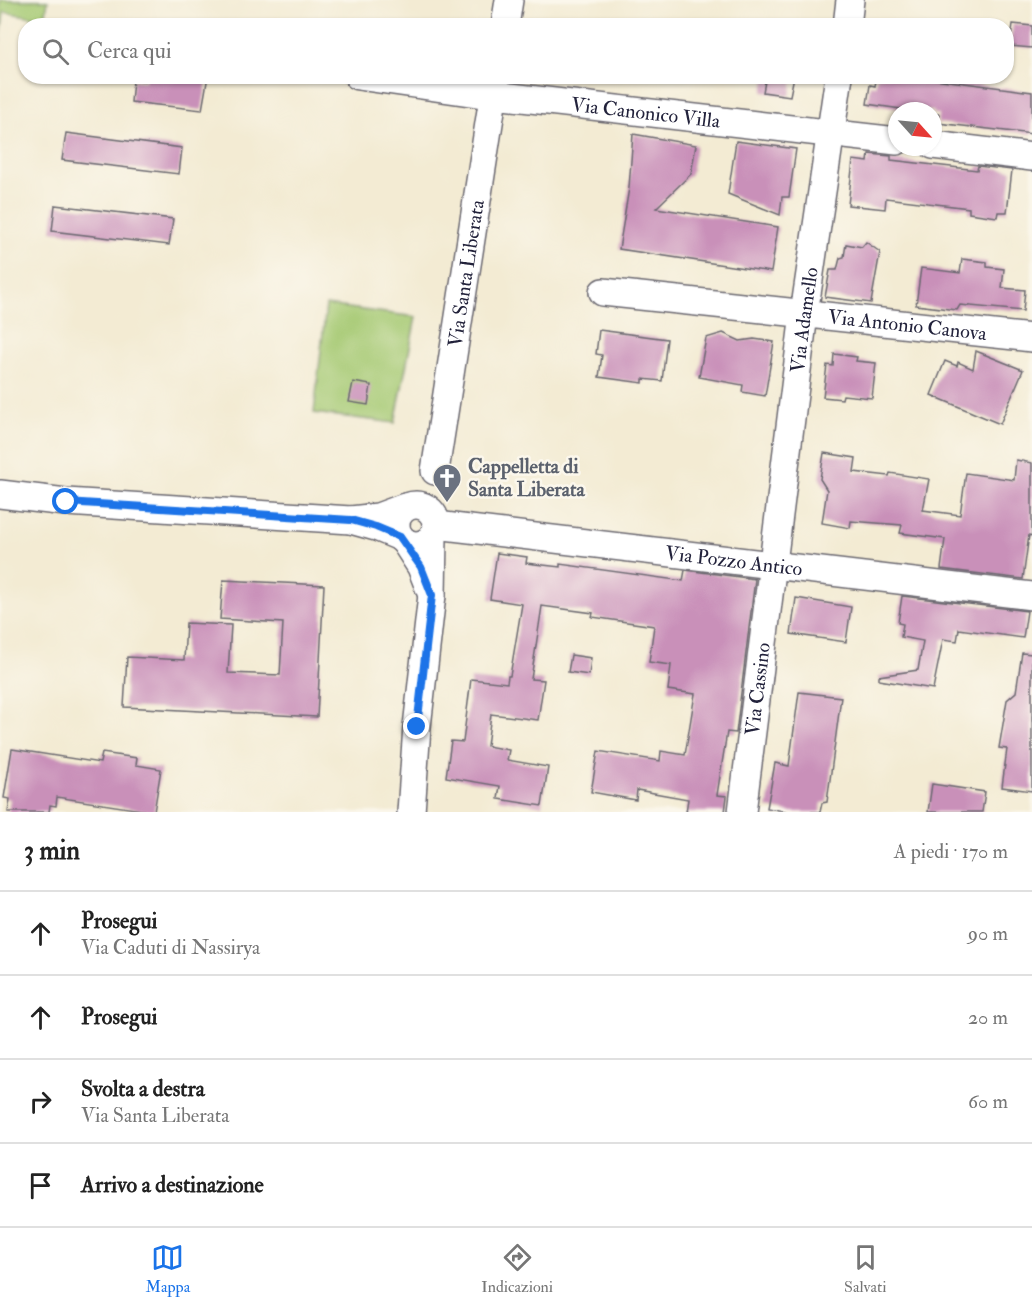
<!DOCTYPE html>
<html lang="it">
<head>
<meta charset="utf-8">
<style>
  body { margin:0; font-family:"IM FELL Double Pica",serif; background:#f2f2f2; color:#222 }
  .compass { position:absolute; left:888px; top:102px; width:54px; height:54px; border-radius:50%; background:#fff; box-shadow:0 2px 4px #0004; rotate:117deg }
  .stop { position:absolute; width:18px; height:18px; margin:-14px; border:4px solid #1a73e8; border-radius:50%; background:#fff }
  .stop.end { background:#1a73e8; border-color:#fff; box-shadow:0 2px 6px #0008 }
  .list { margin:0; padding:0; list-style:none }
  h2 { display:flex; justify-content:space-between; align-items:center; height:78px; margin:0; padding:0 24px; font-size:26px }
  h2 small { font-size:20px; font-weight:400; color:#767676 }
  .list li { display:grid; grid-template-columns:39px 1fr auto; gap:18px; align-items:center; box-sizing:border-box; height:84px; padding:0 24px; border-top:2px solid #e0e0e0 }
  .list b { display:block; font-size:22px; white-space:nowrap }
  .list p { margin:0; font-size:20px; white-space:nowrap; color:#767676 }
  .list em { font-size:20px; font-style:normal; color:#767676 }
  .icon { flex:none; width:33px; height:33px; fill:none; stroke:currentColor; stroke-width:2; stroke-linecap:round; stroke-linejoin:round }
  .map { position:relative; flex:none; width:1032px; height:812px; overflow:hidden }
  .search { position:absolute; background:#fff; box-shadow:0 2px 4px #0004; left:18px; right:18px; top:18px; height:66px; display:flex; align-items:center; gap:15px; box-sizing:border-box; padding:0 21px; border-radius:24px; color:#767676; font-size:22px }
  .sheet { height:414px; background:#fff }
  nav { display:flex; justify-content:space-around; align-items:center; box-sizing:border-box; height:84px; border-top:2px solid #e0e0e0; background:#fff; font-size:16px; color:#767676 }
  nav a { display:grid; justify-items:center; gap:3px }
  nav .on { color:#1a73e8 }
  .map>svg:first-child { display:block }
</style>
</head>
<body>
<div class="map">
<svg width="1032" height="812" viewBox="0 0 1032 812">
  <rect width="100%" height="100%" fill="#fbf7ec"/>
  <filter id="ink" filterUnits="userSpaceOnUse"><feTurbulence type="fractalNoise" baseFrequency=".0167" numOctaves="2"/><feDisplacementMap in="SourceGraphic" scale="12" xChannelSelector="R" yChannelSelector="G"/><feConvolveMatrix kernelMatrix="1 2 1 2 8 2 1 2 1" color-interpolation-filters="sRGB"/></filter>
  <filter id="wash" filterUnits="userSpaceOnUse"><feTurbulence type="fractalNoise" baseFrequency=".008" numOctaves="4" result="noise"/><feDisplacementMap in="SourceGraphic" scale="24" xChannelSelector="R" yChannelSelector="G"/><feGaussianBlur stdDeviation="1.35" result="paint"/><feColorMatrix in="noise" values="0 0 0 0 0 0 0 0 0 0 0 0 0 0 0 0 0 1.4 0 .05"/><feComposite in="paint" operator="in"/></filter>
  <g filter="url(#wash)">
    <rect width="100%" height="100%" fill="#f3ebd3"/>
    <g fill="#a5c972" stroke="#647656" stroke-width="1.5">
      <polygon points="0,0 48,0 45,19 4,12 0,43"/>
      <polygon points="326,305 416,317 395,423 314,413"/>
    </g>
    <g id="blocks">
      <g fill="#c990b9">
        <polygon points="1013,24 1032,26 1032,48 1010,46"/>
        <polygon points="146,76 208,76 202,110 131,102 133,80 145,81"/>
        <polygon points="766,76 794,76 790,96 763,92"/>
        <polygon points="877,76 911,76 1032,92 1032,134 938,123 939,114 933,114 933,111 915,111 867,104 870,85 875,86"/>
        <polygon points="66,133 182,148 179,174 62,160"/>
        <polygon points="633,134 696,145 691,174 656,208 778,227 771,272 619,249 629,188"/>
        <polygon points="736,141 796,149 789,197 782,197 780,215 728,194"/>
        <polygon points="869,154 891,156 891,160 977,170 978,166 1012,170 1007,212 998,212 997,217 969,213 969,208 886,198 885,209 848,205 853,160 868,162"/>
        <polygon points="55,205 173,219 169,245 52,231"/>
        <polygon points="866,242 880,252 871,303 825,297 830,270 837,270 840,258 844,257 846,244 862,247"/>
        <polygon points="962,259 987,262 987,267 1004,269 1002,288 1025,290 1023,311 960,305 957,310 916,305 921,268 960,273"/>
        <polygon points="599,330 667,339 662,381 643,379 643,383 599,377 602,355 596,354"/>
        <polygon points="723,333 740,341 754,339 774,342 765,396 742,392 743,385 699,377 706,338"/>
        <polygon points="976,351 1023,370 1000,424 931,395 945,361 957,366 958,362 973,369"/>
        <polygon points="834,354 857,357 856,361 876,363 872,398 843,395 842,399 823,397 827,365 833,366"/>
        <polygon points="353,382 371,385 368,405 349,402"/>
        <polygon points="824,453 856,458 854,472 889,476 890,473 929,479 923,510 960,515 966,473 1014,480 1016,460 1032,463 1032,536 1029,535 1023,579 941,569 945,539 900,533 902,525 851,521 850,528 822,523 827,490 820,479"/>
        <polygon points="497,553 527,557 526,563 560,567 560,564 683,581 685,570 755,579 736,733 727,732 717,795 727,796 725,812 686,812 688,799 637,790 636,800 591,792 598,751 660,761 661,751 685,755 695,694 668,690 671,665 649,662 654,626 592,617 593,613 542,606 531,679 544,680 538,720 491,714 487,746 509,750 507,760 548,767 542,806 498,799 500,786 446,777 451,741 463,742 471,679 507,683 508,676 510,676 522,604 490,599"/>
        <polygon points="223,580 324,585 317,717 124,707 127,657 184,660 186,623 231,625 228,673 280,675 283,623 220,619"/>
        <polygon points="902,596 1027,611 1023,638 959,629 957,641 943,639 933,689 879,680 879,676 918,670 923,641 901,637 903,624 898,623"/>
        <polygon points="796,598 851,607 846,642 791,634"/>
        <polygon points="1022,653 1032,654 1032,791 1002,787 1007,749 999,748 1007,700 1016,692"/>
        <polygon points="571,655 591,658 589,675 568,672"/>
        <polygon points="799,692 841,697 827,802 822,803 820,812 789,812 767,808 775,763 789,766"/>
        <polygon points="12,749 100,763 102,753 137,758 136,765 161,769 154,812 57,797 56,806 50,805 49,812 8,812 10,799 4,798"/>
        <polygon points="932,784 985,792 982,812 928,812"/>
      </g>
    </g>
  </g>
  <g filter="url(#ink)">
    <use href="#blocks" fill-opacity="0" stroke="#6b6870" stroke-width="1.5"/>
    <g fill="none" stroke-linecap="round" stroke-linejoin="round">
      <g stroke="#6b6870" stroke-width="30">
        <g id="minor">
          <polyline points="505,26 509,0"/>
          <polyline points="847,26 850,0"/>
          <path id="s1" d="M358,76L477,93L897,141"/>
          <polyline points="933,145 1032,157"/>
          <path id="s2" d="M603,292L1032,338"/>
          <path id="s3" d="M435,471L496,78"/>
          <polyline points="0,494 66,502 351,520"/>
          <circle cx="416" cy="525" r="20"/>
          <path id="s4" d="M436,525L1032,596"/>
          <polyline points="400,537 376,527 351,520 378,517 405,507"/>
          <polyline points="405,542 421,567 432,595 433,536"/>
          <polyline points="411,812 417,727 432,595"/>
          <path id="s5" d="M742,812L804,314L839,76"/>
        </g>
      </g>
      <use href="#minor" stroke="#fff" stroke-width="27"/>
    </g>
  </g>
  <g fill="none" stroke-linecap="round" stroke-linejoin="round" filter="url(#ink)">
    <polyline stroke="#1a73e8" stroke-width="8" points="66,502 351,520 376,527 400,537 421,567 432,595 417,727"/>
  </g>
  <defs>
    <g id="church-pin" transform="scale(1.5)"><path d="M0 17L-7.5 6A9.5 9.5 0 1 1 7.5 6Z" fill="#6b7280" stroke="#fbf7ec"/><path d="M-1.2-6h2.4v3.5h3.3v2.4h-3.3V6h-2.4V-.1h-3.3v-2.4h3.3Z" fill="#fff"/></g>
  </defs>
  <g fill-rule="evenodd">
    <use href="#church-pin" x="447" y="478"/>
  </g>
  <g text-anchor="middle" stroke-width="5" stroke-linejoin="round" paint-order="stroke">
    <g font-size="20" fill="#22223b" stroke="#fbf7ec">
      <text dy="7" stroke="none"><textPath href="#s1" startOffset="290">Via Canonico Villa</textPath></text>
      <text dy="7" stroke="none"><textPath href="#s3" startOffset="200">Via Santa Liberata</textPath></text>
      <text dy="7" stroke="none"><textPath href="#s5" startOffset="496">Via Adamello</textPath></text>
      <text dy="7" stroke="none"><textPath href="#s2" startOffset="306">Via Antonio Canova</textPath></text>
      <text dy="7" stroke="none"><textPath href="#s4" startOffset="300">Via Pozzo Antico</textPath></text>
      <text dy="7" stroke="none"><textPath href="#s5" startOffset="124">Via Cassino</textPath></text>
    </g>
    <g font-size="20" font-weight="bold" fill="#5b616d" stroke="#fbf7ec" text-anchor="start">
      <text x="468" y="473">Cappelletta di<tspan x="468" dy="23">Santa Liberata</tspan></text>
    </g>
  </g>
</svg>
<svg class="compass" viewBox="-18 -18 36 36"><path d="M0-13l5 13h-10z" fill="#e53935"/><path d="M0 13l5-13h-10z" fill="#767676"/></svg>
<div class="stop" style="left:66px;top:502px"></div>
<div class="stop end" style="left:417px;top:727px"></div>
<div class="search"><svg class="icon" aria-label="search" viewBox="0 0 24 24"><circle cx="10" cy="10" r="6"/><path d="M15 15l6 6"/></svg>Cerca qui</div>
</div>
<section class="sheet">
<h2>3 min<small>A piedi · 170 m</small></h2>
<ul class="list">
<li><svg class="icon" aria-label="ahead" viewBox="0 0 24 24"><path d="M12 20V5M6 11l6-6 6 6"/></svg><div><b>Prosegui</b><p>Via Caduti di Nassirya</p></div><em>90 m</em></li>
<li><svg class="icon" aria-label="ahead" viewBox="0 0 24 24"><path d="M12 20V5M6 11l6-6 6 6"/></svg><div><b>Prosegui</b></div><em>20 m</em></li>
<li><svg class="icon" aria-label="right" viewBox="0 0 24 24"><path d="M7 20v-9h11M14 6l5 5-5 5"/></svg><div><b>Svolta a destra</b><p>Via Santa Liberata</p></div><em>60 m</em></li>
<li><svg class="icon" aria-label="arrive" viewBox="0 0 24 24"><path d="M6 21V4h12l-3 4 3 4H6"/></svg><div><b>Arrivo a destinazione</b></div></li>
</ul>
</section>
<nav>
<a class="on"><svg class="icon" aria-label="map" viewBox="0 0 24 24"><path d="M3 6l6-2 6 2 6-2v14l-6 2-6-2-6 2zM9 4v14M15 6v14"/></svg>Mappa</a>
<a><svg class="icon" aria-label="directions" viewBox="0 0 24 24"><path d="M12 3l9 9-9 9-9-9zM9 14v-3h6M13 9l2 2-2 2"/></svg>Indicazioni</a>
<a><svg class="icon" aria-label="saved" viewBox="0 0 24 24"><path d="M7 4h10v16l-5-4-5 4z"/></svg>Salvati</a>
</nav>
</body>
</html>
